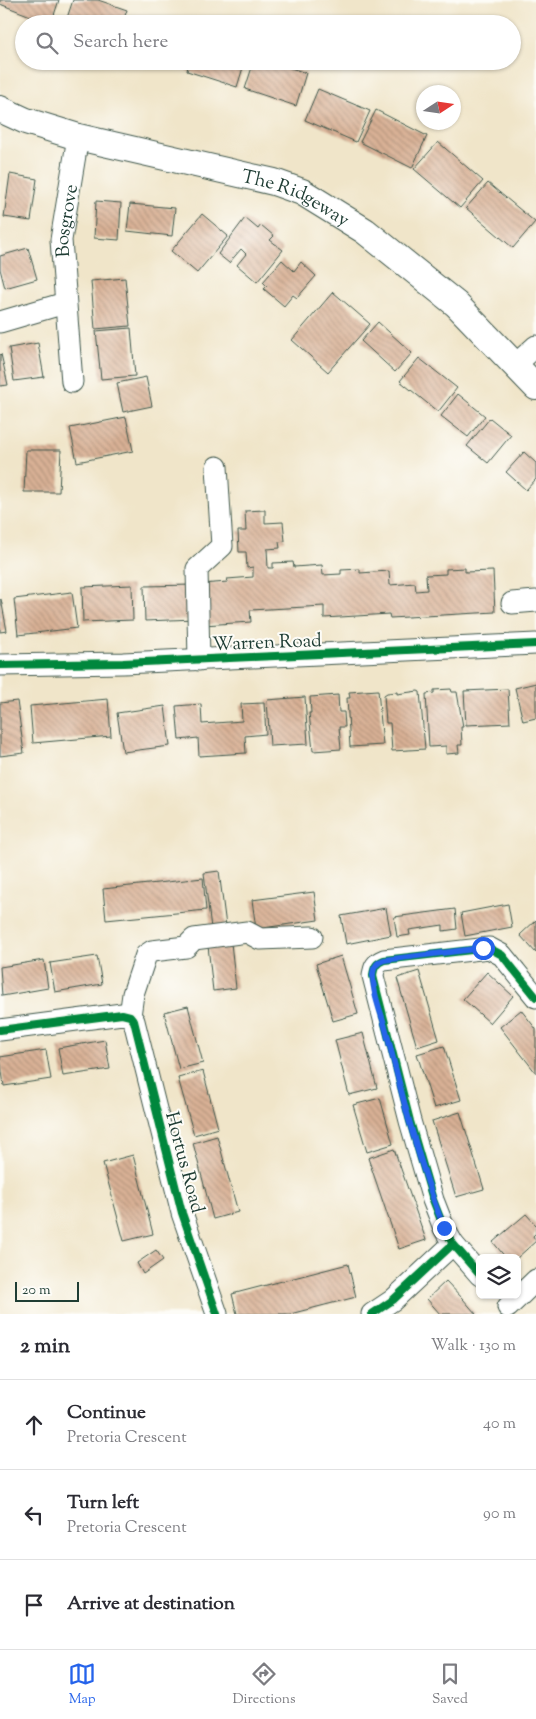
<!DOCTYPE html>
<html lang="en">
<head>
<meta charset="utf-8">
<style>
  body { margin:0; font-family:"Sorts Mill Goudy",serif; background:#f2f2f3; color:#2b2b33 }
  .controls { position:absolute; right:15px; bottom:15px; display:grid; overflow:hidden; border-radius:8px; box-shadow:0 1px 4px #0004 }
  .controls button { width:45px; height:45px; display:grid; place-items:center; padding:0; border:0; border-bottom:1px solid #e1e1e2; background:#fff; color:#2b2b33; font:25px sans-serif }
  .compass { position:absolute; left:416px; top:85px; width:45px; height:45px; border-radius:50%; background:#fff; box-shadow:0 1px 4px #0004; rotate:78deg }
  .scale { position:absolute; left:15px; bottom:12px; width:64px; box-sizing:border-box; padding-left:5px; border:2px solid #1f3d34; border-top:0; font-size:14px; line-height:18px; white-space:nowrap; color:#1f3d34; -webkit-text-stroke:4px #fdfcf7; paint-order:stroke }
  .stop { position:absolute; width:15px; height:15px; margin:-11px; border:4px solid #2563eb; border-radius:50%; background:#fff }
  .stop.end { background:#2563eb; border-color:#fff; box-shadow:0 1px 5px #0008 }
  .list { margin:0; padding:0; list-style:none }
  h2 { display:flex; justify-content:space-between; align-items:center; height:65px; margin:0; padding:0 20px; font-size:21px }
  h2 small { font-size:16px; font-weight:400; color:#7c7c81 }
  .list li { display:grid; grid-template-columns:32px 1fr auto; gap:15px; align-items:center; box-sizing:border-box; height:90px; padding:0 20px; border-top:1px solid #e1e1e2 }
  .list b { display:block; font-size:19px; white-space:nowrap }
  .list p { margin:0; font-size:16px; white-space:nowrap; color:#7c7c81 }
  .list em { font-size:16px; font-style:normal; color:#7c7c81 }
  .icon { flex:none; width:28px; height:28px; fill:none; stroke:currentColor; stroke-width:2; stroke-linecap:round; stroke-linejoin:round }
  .map { position:relative; flex:none; width:536px; height:1314px; overflow:hidden }
  .search { position:absolute; background:#fff; box-shadow:0 1px 4px #0004; left:15px; right:15px; top:15px; height:55px; display:flex; align-items:center; gap:12px; box-sizing:border-box; padding:0 18px; border-radius:28px; color:#7c7c81; font-size:19px }
  .sheet { height:335px; background:#fff }
  nav { display:flex; justify-content:space-around; align-items:center; box-sizing:border-box; height:70px; border-top:1px solid #e1e1e2; background:#fff; font-size:14px; color:#7c7c81 }
  nav a { display:grid; justify-items:center; gap:2px }
  nav .on { color:#2563eb }
  .map>svg:first-child { display:block }
</style>
</head>
<body>
<div class="map">
<svg width="536" height="1314" viewBox="0 0 536 1314">
  <defs>
    <pattern id="building-back-hatch" width="6" height="6" patternUnits="userSpaceOnUse" patternTransform="scale(1.25)"><rect width="6" height="6" fill="#d9b195"/><path d="M-1 5l2 2M0 0l6 6M5-1l2 2" fill="none" stroke="#af917a"/></pattern>
  </defs>
  <rect width="100%" height="100%" fill="#fdfcf7"/>
  <filter id="ink" filterUnits="userSpaceOnUse"><feTurbulence type="fractalNoise" baseFrequency=".02" numOctaves="2"/><feDisplacementMap in="SourceGraphic" scale="10" xChannelSelector="R" yChannelSelector="G"/><feConvolveMatrix kernelMatrix="1 2 1 2 8 2 1 2 1" color-interpolation-filters="sRGB"/></filter>
  <filter id="wash" filterUnits="userSpaceOnUse"><feTurbulence type="fractalNoise" baseFrequency=".0096" numOctaves="4" result="noise"/><feDisplacementMap in="SourceGraphic" scale="20" xChannelSelector="R" yChannelSelector="G"/><feGaussianBlur stdDeviation="1.12" result="paint"/><feColorMatrix in="noise" values="0 0 0 0 0 0 0 0 0 0 0 0 0 0 0 0 0 1.4 0 .05"/><feComposite in="paint" operator="in"/></filter>
  <g filter="url(#wash)">
    <rect width="100%" height="100%" fill="#f0e5c9"/>
    <g id="blocks">
      <g fill="url(#building-back-hatch)">
        <polygon points="0,0 59,0 51,24 0,4"/>
        <polygon points="73,0 98,0 127,10 122,24 65,24"/>
        <polygon points="134,17 152,23 152,24 132,24"/>
        <polygon points="189,61 245,61 237,87 187,71"/>
        <polygon points="254,61 269,61 306,73 296,106 245,89"/>
        <polygon points="318,89 370,111 356,142 305,120"/>
        <polygon points="376,110 427,136 412,168 360,142"/>
        <polygon points="438,142 483,181 460,208 414,169"/>
        <polygon points="10,174 37,179 31,221 4,217"/>
        <polygon points="488,183 535,222 513,248 466,208"/>
        <polygon points="96,201 121,203 119,240 94,238"/>
        <polygon points="130,204 175,208 172,236 127,231"/>
        <polygon points="202,214 228,236 197,273 171,251"/>
        <polygon points="245,218 258,229 261,225 274,236 270,240 283,250 257,282 237,265 246,254 241,249 229,263 218,254"/>
        <polygon points="28,248 37,279 5,288 0,269 0,256"/>
        <polygon points="282,260 294,271 301,262 316,276 297,298 293,295 284,306 264,289 267,286 263,282"/>
        <polygon points="125,278 130,326 95,329 91,281"/>
        <polygon points="333,292 370,324 328,372 292,340"/>
        <polygon points="378,322 412,353 395,372 361,341"/>
        <polygon points="131,328 135,376 101,379 96,331"/>
        <polygon points="38,343 44,377 14,381 9,348"/>
        <polygon points="1,354 8,385 0,386 0,355"/>
        <polygon points="419,358 457,388 438,412 400,381"/>
        <polygon points="146,377 152,406 123,412 117,383"/>
        <polygon points="458,394 485,416 468,437 441,416"/>
        <polygon points="126,417 133,451 77,462 70,428"/>
        <polygon points="490,418 511,435 488,463 467,446"/>
        <polygon points="26,450 61,450 59,492 24,492"/>
        <polygon points="524,452 536,463 536,479 526,490 506,472"/>
        <polygon points="265,510 265,523 283,522 285,541 279,542 280,548 267,549 268,568 273,568 273,563 293,562 294,567 322,565 323,575 341,574 341,570 360,569 360,573 389,571 390,585 415,583 416,591 427,590 426,575 446,574 446,569 465,568 465,572 493,571 495,612 390,618 389,614 324,618 324,606 250,610 251,622 203,625 201,584 228,582 227,579 253,577 253,567 247,568 246,552 239,552 238,531 246,531 245,511"/>
        <polygon points="132,585 133,620 83,622 82,587"/>
        <polygon points="194,585 195,619 145,621 144,586"/>
        <polygon points="72,592 77,628 18,635 14,599"/>
        <polygon points="1,599 7,631 0,632 0,600"/>
        <polygon points="536,683 536,718 523,721 515,688"/>
        <polygon points="451,689 452,692 457,692 463,727 461,727 462,745 458,745 459,753 446,754 446,746 429,747 426,694 434,693 434,690"/>
        <polygon points="508,689 510,723 466,725 464,691"/>
        <polygon points="378,690 383,745 350,747 347,698 350,698 349,692"/>
        <polygon points="418,691 420,692 425,749 392,751 390,723 386,723 384,695 387,693 397,692 397,694"/>
        <polygon points="338,695 339,712 344,712 345,727 339,727 341,749 313,751 309,713 311,713 310,697"/>
        <polygon points="305,697 308,744 270,746 267,700"/>
        <polygon points="108,699 111,736 33,743 30,706"/>
        <polygon points="17,701 24,753 0,756 0,703"/>
        <polygon points="264,703 266,734 245,736 246,753 199,756 198,738 179,740 176,706 201,704 202,724 242,721 241,704"/>
        <polygon points="165,706 170,746 123,752 117,713"/>
        <polygon points="219,871 226,926 211,928 204,873"/>
        <polygon points="203,878 206,910 106,920 103,889"/>
        <polygon points="314,892 318,920 256,929 252,900"/>
        <polygon points="508,904 512,927 465,936 461,913"/>
        <polygon points="386,908 391,935 346,944 341,916"/>
        <polygon points="455,909 457,929 443,931 443,925 409,930 410,935 397,937 394,917"/>
        <polygon points="536,920 536,953 520,935"/>
        <polygon points="231,943 236,988 213,991 208,946"/>
        <polygon points="97,956 102,984 55,992 50,963"/>
        <polygon points="341,956 358,1014 333,1021 316,964"/>
        <polygon points="44,960 48,988 2,996 0,967"/>
        <polygon points="419,971 439,1040 417,1047 397,978"/>
        <polygon points="487,972 513,996 490,1023 463,999"/>
        <polygon points="188,1006 203,1063 179,1069 164,1012"/>
        <polygon points="521,1010 536,1029 536,1073 500,1027"/>
        <polygon points="363,1033 377,1088 349,1095 335,1040"/>
        <polygon points="105,1040 110,1069 63,1076 58,1048"/>
        <polygon points="444,1046 461,1100 434,1108 417,1054"/>
        <polygon points="46,1050 51,1079 4,1086 0,1057"/>
        <polygon points="203,1071 218,1128 194,1135 178,1078"/>
        <polygon points="380,1098 393,1144 367,1152 353,1105"/>
        <polygon points="460,1112 484,1189 456,1197 432,1121"/>
        <polygon points="217,1136 238,1212 213,1219 193,1143"/>
        <polygon points="394,1149 426,1240 399,1249 368,1158"/>
        <polygon points="133,1155 153,1234 124,1241 103,1163"/>
        <polygon points="526,1214 536,1225 536,1233 533,1236 536,1241 517,1258 506,1258 493,1242"/>
        <polygon points="156,1250 163,1260 143,1274 137,1263"/>
        <polygon points="348,1264 356,1297 290,1314 237,1314 232,1294"/>
        <polygon points="446,1281 463,1299 476,1314 440,1314 427,1299"/>
      </g>
    </g>
  </g>
  <g filter="url(#ink)">
    <use href="#blocks" fill-opacity="0" stroke="#3e564a" stroke-width="1"/>
    <g fill="none" stroke-linecap="round" stroke-linejoin="round">
      <g stroke="#3e564a" stroke-width="23">
        <g id="minor">
          <polyline points="0,322 65,303"/>
          <polyline points="514,366 536,346"/>
          <path id="s1" d="M72,382L61,240L78,137"/>
          <polyline points="512,603 536,601"/>
          <polyline points="199,660 197,569 222,546 217,467"/>
          <polyline points="0,665 123,663 536,644"/>
          <polyline points="130,1016 134,1021 182,1213 217,1314"/>
          <polyline points="130,1016 133,994 146,955 152,951 186,947 194,939 247,932 260,939 312,937"/>
          <polyline points="0,1030 122,1014 130,1016"/>
          <path d="M480,1275L453,1244L444,1228L433,1200L410,1121L373,976C374,967 376,963 384,960L489,948L502,955L536,997"/>
          <polyline points="508,1307 536,1280"/>
          <polyline points="372,1314 393,1300 453,1244"/>
        </g>
      </g>
      <g stroke="#3e564a" stroke-width="28">
        <g id="major">
          <path id="s2" d="M0,109L26,121L78,137L274,182L302,192L365,231L456,304L536,387"/>
        </g>
      </g>
      <use href="#minor" stroke="#fff" stroke-width="21"/>
      <use href="#major" stroke="#fff" stroke-width="26"/>
      <g stroke="#fdfcf7" stroke-width="11">
        <g id="cycleway">
          <polyline points="0,665 123,663 536,644"/>
          <polyline points="0,1030 122,1014 130,1016 134,1021 182,1213 217,1314"/>
          <path d="M480,1275L453,1244L444,1228L433,1200L410,1121L373,976C374,967 376,963 384,960L489,948L502,955L536,997"/>
          <polyline points="372,1314 393,1300 453,1244"/>
        </g>
      </g>
      <use href="#cycleway" stroke="#00873e" stroke-width="8"/>
    </g>
  </g>
  <g fill="none" stroke-linecap="round" stroke-linejoin="round" filter="url(#ink)">
    <path stroke="#2563eb" stroke-width="6" d="M444,1228C419,1164 402,1096 386,1030C381,1013 372,991 373,973C374,966 377,962 384,960L483,948"/>
  </g>
  <g text-anchor="middle" stroke-width="4" stroke-linejoin="round" paint-order="stroke">
    <g font-size="19" fill="#1f3d34" stroke="#fdfcf7">
      <text dy="7" stroke="none"><textPath href="#s2" startOffset="310">The Ridgeway</textPath></text>
      <text dy="7" stroke="none"><textPath href="#s1" startOffset="162">Bosgrove</textPath></text>
      <text transform="translate(267 641) rotate(-2)" y="7">Warren Road</text>
      <text transform="translate(186 1162) rotate(75)" y="7">Hortus Road</text>
    </g>
  </g>
</svg>
<div class="controls">
<button><svg class="icon" aria-label="layers" viewBox="0 0 24 24"><path d="M12 4l9 5-9 5-9-5zM3 14l9 5 9-5"/></svg></button>
</div>
<svg class="compass" viewBox="-18 -18 36 36"><path d="M0-13l5 13h-10z" fill="#e53935"/><path d="M0 13l5-13h-10z" fill="#7c7c81"/></svg>
<div class="scale">20 m</div>
<div class="stop" style="left:483px;top:948px"></div>
<div class="stop end" style="left:444px;top:1228px"></div>
<div class="search"><svg class="icon" aria-label="search" viewBox="0 0 24 24"><circle cx="10" cy="10" r="6"/><path d="M15 15l6 6"/></svg>Search here</div>
</div>
<section class="sheet">
<h2>2 min<small>Walk · 130 m</small></h2>
<ul class="list">
<li><svg class="icon" aria-label="ahead" viewBox="0 0 24 24"><path d="M12 20V5M6 11l6-6 6 6"/></svg><div><b>Continue</b><p>Pretoria Crescent</p></div><em>40 m</em></li>
<li><svg class="icon" aria-label="left" viewBox="0 0 24 24"><path d="M17 20v-9H6M10 6l-5 5 5 5"/></svg><div><b>Turn left</b><p>Pretoria Crescent</p></div><em>90 m</em></li>
<li><svg class="icon" aria-label="arrive" viewBox="0 0 24 24"><path d="M6 21V4h12l-3 4 3 4H6"/></svg><div><b>Arrive at destination</b></div></li>
</ul>
</section>
<nav>
<a class="on"><svg class="icon" aria-label="map" viewBox="0 0 24 24"><path d="M3 6l6-2 6 2 6-2v14l-6 2-6-2-6 2zM9 4v14M15 6v14"/></svg>Map</a>
<a><svg class="icon" aria-label="directions" viewBox="0 0 24 24"><path d="M12 3l9 9-9 9-9-9zM9 14v-3h6M13 9l2 2-2 2"/></svg>Directions</a>
<a><svg class="icon" aria-label="saved" viewBox="0 0 24 24"><path d="M7 4h10v16l-5-4-5 4z"/></svg>Saved</a>
</nav>
</body>
</html>
